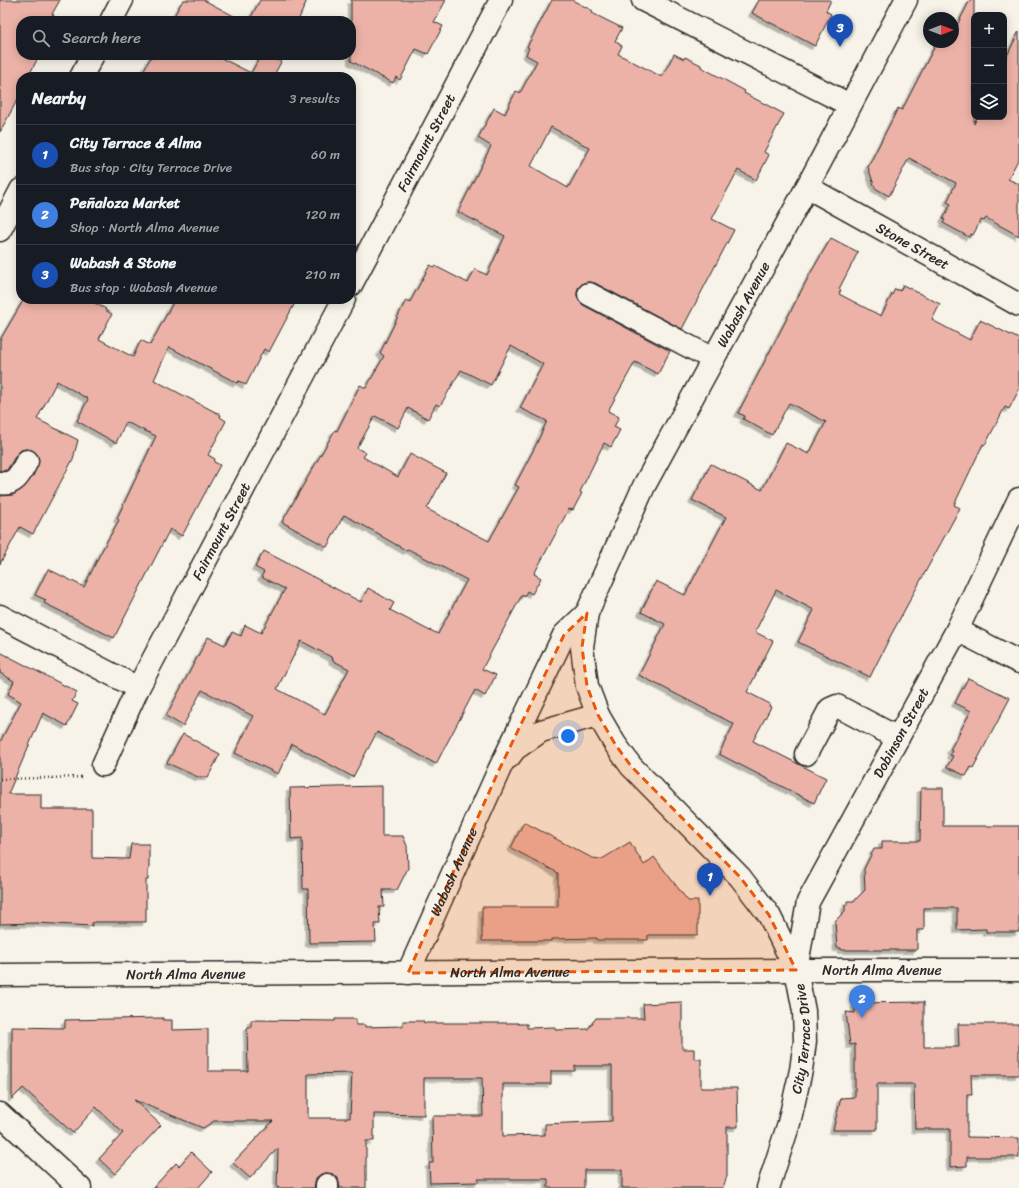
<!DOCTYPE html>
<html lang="en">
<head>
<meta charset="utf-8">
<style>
  body { margin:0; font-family:Sriracha,sans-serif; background:#20242c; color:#f1f3f6 }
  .controls { position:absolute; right:12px; top:12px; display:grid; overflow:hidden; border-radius:8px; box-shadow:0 2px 10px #0003 }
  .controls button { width:36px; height:36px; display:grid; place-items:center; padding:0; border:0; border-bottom:1px solid #363941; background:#171b24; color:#f1f3f6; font:20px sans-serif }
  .compass { position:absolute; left:923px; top:12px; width:36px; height:36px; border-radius:50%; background:#171b24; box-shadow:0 2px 10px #0003; rotate:90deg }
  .you { position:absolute; left:568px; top:736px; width:14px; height:14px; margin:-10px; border:3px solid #fff; border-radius:50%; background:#1a73e8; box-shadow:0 0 0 6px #1a73e833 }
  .badge { display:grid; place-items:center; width:26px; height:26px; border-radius:50%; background:#1a73e8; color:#fff; font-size:13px; font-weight:700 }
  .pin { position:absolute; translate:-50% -33px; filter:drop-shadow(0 1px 2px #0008) }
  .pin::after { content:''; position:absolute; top:21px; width:14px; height:12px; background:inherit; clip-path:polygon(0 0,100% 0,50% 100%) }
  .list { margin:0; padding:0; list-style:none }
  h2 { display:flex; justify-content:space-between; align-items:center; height:52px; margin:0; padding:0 16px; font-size:17px }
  h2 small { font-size:13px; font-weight:400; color:#9ea1a6 }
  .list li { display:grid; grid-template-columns:26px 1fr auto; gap:12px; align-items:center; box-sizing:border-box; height:60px; padding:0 16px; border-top:1px solid #363941 }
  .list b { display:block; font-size:15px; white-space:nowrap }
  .list p { margin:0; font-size:13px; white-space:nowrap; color:#9ea1a6 }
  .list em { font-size:13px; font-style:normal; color:#9ea1a6 }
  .icon { flex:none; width:22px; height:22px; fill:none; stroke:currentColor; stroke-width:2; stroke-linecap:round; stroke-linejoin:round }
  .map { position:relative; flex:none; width:1019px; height:1188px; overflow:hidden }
  .search { position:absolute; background:#171b24; box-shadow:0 2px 10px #0003; left:16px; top:16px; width:340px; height:44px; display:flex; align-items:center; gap:10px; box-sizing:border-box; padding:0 14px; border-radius:16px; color:#9ea1a6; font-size:15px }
  .panel { position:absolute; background:#171b24; box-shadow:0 2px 10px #0003; left:16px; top:72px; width:340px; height:232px; border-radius:16px }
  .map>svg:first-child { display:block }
</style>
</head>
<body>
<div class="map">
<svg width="1019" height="1188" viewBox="0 0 1019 1188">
  <defs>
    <filter id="shadow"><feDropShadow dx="-3.5" dy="3.5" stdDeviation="0" flood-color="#0004"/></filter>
  </defs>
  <rect width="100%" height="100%" fill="#f7f3e8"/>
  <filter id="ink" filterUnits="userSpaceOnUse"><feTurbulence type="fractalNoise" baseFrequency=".025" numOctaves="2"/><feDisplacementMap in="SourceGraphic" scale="8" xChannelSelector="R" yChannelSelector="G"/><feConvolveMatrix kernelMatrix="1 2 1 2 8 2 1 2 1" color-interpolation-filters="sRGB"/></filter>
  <g filter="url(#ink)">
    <g fill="#ecb2a7" stroke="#2b2b2b" fill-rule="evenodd" filter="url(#shadow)">
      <polygon points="0,0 60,0 52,14 54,15 51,21 21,21 21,55 33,55 38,58 28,77 21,77 21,93 0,132"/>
      <polygon points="183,0 204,0 243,21 171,21"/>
      <polygon points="260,0 307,0 298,21 249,21"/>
      <polygon points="351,0 446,0 434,22 443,26 428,54 416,49 400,80 396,77 393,83 351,61"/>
      <path d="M552,0H572L593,11L592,13L622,28L615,41L622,46L618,54L662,77L674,54L684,59L685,57L701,65V67L745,91L744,93L784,114L764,152L769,155L756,180L738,170L712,219L734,230L682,329L595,283L588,282L583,283L578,288L577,295L579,301L583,305L670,351L658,374L635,362L608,411L619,417L614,427L620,430L611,447L604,443L580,492L582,493L573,510L569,509L534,574L541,578L532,594L527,591L524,597L522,595L482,669L496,675L485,696L475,690L436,764L377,732L353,777L292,744L278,774L235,753L253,716L202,690L183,726L166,716L208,637L225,645L232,632L241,636L245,625L261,633L285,589L261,577L264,572L255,567L264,551L361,602L368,588L394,603L390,610L430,631V630L438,634L467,580L408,549L407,551L381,536V535L344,515L327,547L282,522L335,430L337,431L360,385L366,388L384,356L380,353L406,300L410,302L430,265L434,267L435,266L468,283L475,269L487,275L505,236L458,212L491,146L478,138L494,108L505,114L516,91L520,93L537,61L526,55L529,48L527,47ZM551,127L590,148L568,188L531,166ZM511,346L543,364L520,408L547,421L535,447L515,485L519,487L489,541L427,509L446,473L410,454L398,477L363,457L366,453L357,448L375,416L398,428L408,408L428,419L436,404L440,406L461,370L491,385ZM301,641L333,658L332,660L349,669L325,714L277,689Z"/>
      <polygon points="759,0 831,0 826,11 831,14 815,46 752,13"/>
      <polygon points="970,0 974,0 974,124 977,117 1004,117 1004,62 1019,31 1019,158 1008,179 1019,184 1019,236 986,218 984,221 981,220 973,235 971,234 969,237 943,223 945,220 943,219 951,204 947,202 956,183 909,158 889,196 875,188 868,167 898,108 902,110 937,42 953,42 953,33"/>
      <polygon points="152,55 215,55 251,73 261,55 268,55 281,62 273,77 140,77"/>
      <polygon points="831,238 858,252 839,289 841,290 839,294 881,316 895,289 900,291 903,285 940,304 932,320 970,340 980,320 1019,339 1019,390 1009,409 1005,407 985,445 983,444 954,505 960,508 891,635 870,677 798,642 814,610 776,590 755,632 773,641 747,692 770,704 769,706 771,707 753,741 826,778 814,803 719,754 734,724 639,675 665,624 641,612 656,581 685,595 726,517 692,500 711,464 762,490 786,443 809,454 826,422 789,403 772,435 743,419 745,416 738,413 810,274"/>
      <polygon points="24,299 87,299 106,309 105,310 112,314 99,339 133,357 141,340 150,345 175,299 297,299 269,352 264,349 246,385 239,381 237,383 169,347 154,380 221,415 220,417 226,421 208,455 215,459 214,462 220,465 182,536 170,529 114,638 44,603 46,600 35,595 48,569 84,587 100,554 119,520 117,518 156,436 126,422 116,443 77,421 88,399 57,381 37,419 78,440 73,459 33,534 20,527 0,564 0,496 13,495 22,489 33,476 39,461 37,454 32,450 26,449 21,450 16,455 7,470 0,471 0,340"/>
      <polygon points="0,652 77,692 72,701 78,704 67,726 43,713 8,794 41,794 41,809 92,809 92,858 129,859 131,844 149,844 149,870 148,870 148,880 146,880 146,922 95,922 92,923 92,926 36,923 0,924 0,742 21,702 8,694 14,681 0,673"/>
      <polygon points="968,678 1010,698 973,768 971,767 966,776 947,767 953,756 950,755 952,751 950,750 971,711 955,703"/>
      <polygon points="183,734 220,754 208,777 198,777 167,763"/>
      <polygon points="382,786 382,836 403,836 407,846 408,868 397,890 383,890 384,907 379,907 380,924 375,924 376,942 309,943 308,889 303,889 302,838 291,839 290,788"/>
      <polygon points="921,788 943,788 943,826 1019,826 1019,932 986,932 986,929 957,930 957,908 924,908 924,930 917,930 917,950 841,950 841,948 837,948 835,921 845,911 845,905 847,905 847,901 854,901 865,890 864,869 874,849 882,849 882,841 920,841"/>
      <polygon points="524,822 592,858 602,859 630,842 644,865 654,857 688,901 698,901 698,935 648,935 648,940 597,940 597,938 551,939 551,941 482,941 482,907 558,907 558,873 511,848"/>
      <path d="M682,1002V1049H694V1059H701V1088H737L738,1127H727V1176L723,1188H622V1170H584V1188H548V1179H478L479,1182L430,1183L429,1163H433L432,1116H483L482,1078H424V1115L374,1114V1141H366V1188H340L338,1178L333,1174L327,1173L321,1174L316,1178L314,1188H277L278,1148L250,1178L233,1163L273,1121H214L203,1128L134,1100L161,1125L115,1174L99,1159L123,1133L96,1107L73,1133L23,1088L12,1099V1027L65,1028V1020L163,1018V1020H172V1030L208,1029V1071H248L247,1027H251V1020L335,1021V1019H356V1025H365V1027L403,1026V1021H424V1023H518V1024H527V1028L555,1027V1030L588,1029L596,1018H644L643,1004ZM575,1066H612V1121L545,1124V1135L503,1136V1084H551V1071H575ZM352,1073L350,1118H308V1074Z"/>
      <polygon points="924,1002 924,1047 959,1047 958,1024 1019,1024 1019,1075 971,1075 972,1095 967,1095 967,1137 1019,1138 1019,1157 967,1157 967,1166 950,1167 950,1129 915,1129 914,1084 877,1084 877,1130 833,1130 841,1098 855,1097 855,1044 850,1045 846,1012 855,1013 855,1003"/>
      <polygon points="191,1152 212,1172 198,1188 153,1188 176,1163 179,1166"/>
    </g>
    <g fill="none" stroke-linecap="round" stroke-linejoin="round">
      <g stroke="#2b2b2b" stroke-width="25">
        <g id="minor">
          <polyline points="643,0 850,105"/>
          <polyline points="111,21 122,0"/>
          <polyline points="81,77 93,55"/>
          <path id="s1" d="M807,187L1019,305"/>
          <polyline points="0,230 21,190"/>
          <path id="s2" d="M351,285L501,0"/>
          <polyline points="589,294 713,359"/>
          <path d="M0,483C16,486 21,472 27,461"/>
          <polyline points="0,616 138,688"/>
          <polyline points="957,630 1019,662"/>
          <polyline points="806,754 830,709 837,706 898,738"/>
          <polyline points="509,757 515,749 541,731 598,715"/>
          <path id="s3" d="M103,765L138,688L344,299"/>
          <path id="s4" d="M796,970L808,902L957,630L1019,499"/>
          <path id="s5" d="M408,973L499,770L564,635L587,613"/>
          <path id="s6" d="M0,975L796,970H1019"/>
          <polyline points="0,1114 80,1188"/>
          <polyline points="327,1185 327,1188"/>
          <path id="s7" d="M768,1188L789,1123L801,1070L805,1041L804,1011L796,970L769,915L740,877L631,766L615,744L598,715L587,686L582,647L587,613L644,486L807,187L906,0"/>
        </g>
      </g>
      <polyline stroke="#2b2b2b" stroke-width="2.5" stroke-dasharray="1 3" stroke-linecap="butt" points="0,779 84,777"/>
      <use href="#minor" stroke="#f7f3e8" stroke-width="22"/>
    </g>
  </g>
  <path fill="#e8590c" fill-opacity="0.2" stroke="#e8590c" stroke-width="3" stroke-dasharray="8 5" stroke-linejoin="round" d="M587,613L582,647L587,686L598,715L615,744L631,766L740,877L769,915L796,970L408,973L499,770L564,635Z"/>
  <g text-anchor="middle" stroke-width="3" stroke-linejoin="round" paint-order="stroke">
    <g font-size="14" fill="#2b2b2b" stroke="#f7f3e8">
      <text dy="5" stroke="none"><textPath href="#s2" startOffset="161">Fairmount Street</textPath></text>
      <text dy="5" stroke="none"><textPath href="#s1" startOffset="121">Stone Street</textPath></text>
      <text dy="5" stroke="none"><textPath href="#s7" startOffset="1000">Wabash Avenue</textPath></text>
      <text dy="5" stroke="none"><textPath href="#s3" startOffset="262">Fairmount Street</textPath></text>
      <text dy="5" stroke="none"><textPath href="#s4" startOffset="262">Dobinson Street</textPath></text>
      <text dy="5" stroke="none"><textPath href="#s5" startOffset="111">Wabash Avenue</textPath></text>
      <text dy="5" stroke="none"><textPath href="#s6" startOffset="882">North Alma Avenue</textPath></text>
      <text dy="5" stroke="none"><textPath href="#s6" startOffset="510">North Alma Avenue</textPath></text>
      <text dy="5" stroke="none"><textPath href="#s6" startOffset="186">North Alma Avenue</textPath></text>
      <text dy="5" stroke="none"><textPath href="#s7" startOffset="154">City Terrace Drive</textPath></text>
    </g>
  </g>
</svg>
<div class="controls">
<button>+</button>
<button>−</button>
<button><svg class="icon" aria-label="layers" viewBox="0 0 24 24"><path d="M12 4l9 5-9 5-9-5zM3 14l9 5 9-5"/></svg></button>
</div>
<svg class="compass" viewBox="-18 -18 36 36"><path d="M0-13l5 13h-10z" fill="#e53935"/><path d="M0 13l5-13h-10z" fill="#9ea1a6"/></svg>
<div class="you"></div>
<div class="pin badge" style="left:710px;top:896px;background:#1a4fb4">1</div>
<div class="pin badge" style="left:862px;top:1018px;background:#3f7fe0">2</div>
<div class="pin badge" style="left:840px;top:47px;background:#1a4fb4">3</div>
<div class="search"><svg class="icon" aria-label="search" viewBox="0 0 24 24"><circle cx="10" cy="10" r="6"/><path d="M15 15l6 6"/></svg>Search here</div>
<section class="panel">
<h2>Nearby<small>3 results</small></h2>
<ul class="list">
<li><span class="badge" style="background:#1a4fb4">1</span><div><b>City Terrace &amp; Alma</b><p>Bus stop · City Terrace Drive</p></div><em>60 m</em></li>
<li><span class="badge" style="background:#3f7fe0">2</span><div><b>Peñaloza Market</b><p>Shop · North Alma Avenue</p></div><em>120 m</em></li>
<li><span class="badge" style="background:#1a4fb4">3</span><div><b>Wabash &amp; Stone</b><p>Bus stop · Wabash Avenue</p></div><em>210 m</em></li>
</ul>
</section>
</div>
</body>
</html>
